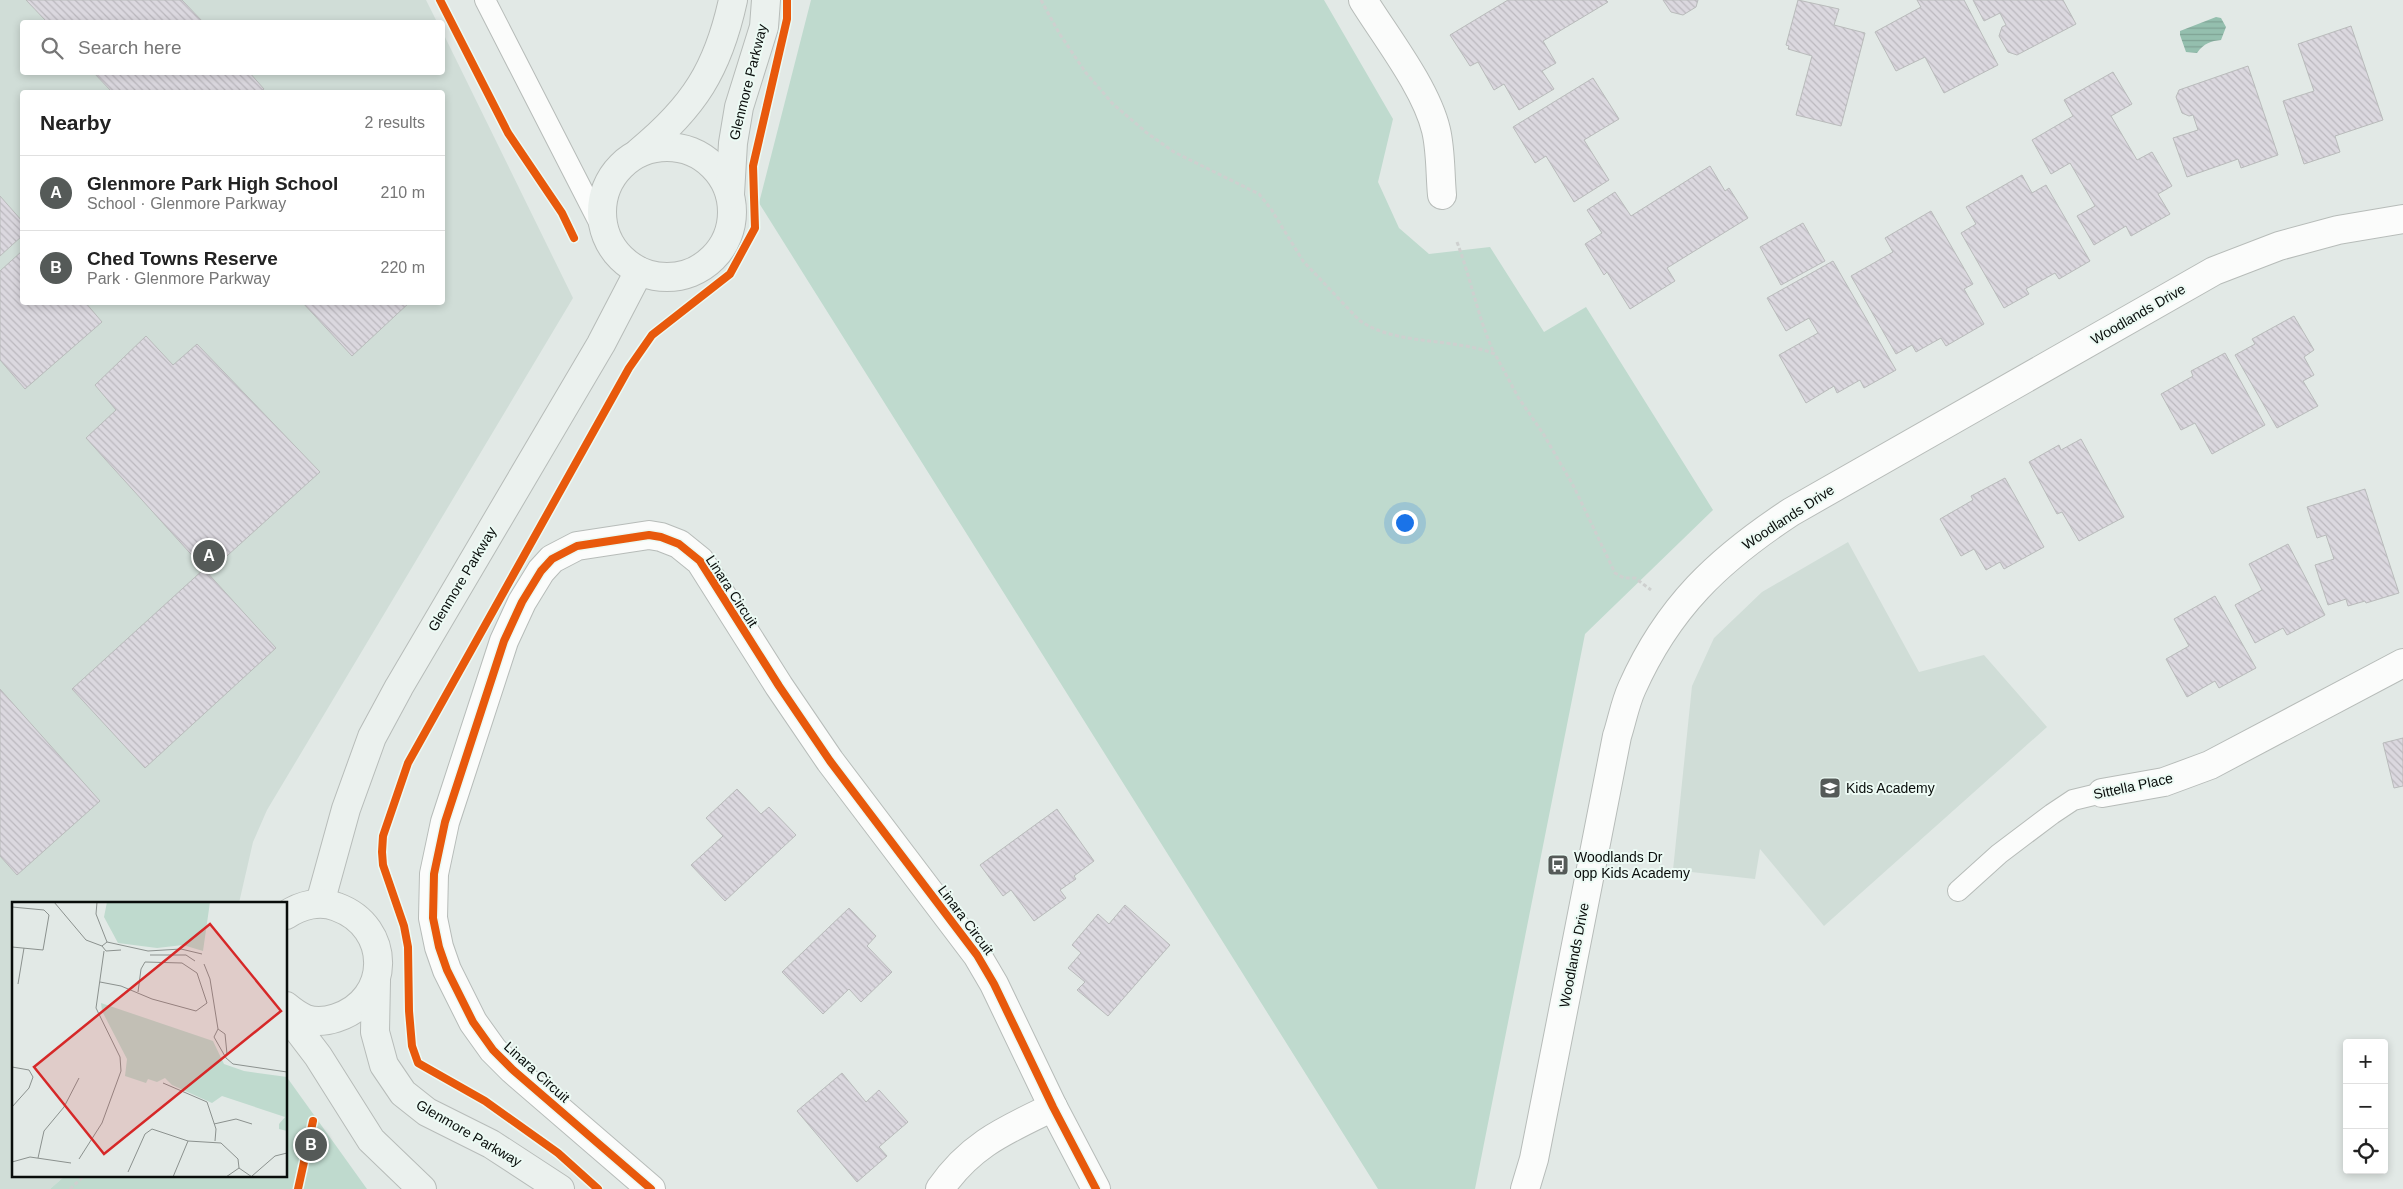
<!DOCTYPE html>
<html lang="en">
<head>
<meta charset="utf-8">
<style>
  body { margin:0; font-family:Arial,sans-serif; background:#f2f2f2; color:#222 }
  .controls { position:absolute; right:15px; bottom:15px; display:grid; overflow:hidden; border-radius:5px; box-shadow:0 2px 8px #0003 }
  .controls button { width:45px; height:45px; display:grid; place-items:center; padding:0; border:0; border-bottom:1px solid #e0e0e0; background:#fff; color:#222; font:25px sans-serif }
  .you { position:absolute; left:1404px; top:522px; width:18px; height:18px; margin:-12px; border:4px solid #fff; border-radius:50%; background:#1a73e8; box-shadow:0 0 0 8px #1a73e833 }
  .badge { display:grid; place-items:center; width:32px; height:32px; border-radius:50%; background:#555a58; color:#fff; font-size:16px; font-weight:700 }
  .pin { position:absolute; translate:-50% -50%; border:2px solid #fff; box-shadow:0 1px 5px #0006 }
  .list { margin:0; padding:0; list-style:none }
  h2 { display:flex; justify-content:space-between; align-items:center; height:65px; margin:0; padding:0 20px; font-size:21px }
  h2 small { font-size:16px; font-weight:400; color:#767676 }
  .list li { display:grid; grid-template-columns:32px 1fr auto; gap:15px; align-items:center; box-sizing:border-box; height:75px; padding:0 20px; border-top:1px solid #e0e0e0 }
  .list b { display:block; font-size:19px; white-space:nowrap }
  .list p { margin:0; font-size:16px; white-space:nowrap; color:#767676 }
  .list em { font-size:16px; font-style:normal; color:#767676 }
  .icon { flex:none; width:28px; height:28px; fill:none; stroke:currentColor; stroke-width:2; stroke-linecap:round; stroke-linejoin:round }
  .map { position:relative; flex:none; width:2403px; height:1189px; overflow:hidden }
  .search { position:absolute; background:#fff; box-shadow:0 2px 8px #0003; left:20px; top:20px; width:425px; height:55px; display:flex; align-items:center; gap:12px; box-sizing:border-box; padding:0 18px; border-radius:5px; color:#767676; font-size:19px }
  .panel { position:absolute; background:#fff; box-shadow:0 2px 8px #0003; left:20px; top:90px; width:425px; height:215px; border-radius:5px }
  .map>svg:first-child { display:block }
</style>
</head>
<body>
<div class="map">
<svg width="2403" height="1189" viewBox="0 0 2403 1189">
  <defs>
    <pattern id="water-rules" width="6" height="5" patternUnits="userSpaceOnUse" patternTransform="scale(1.25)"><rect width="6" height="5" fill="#94bfae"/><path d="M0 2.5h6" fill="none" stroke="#7ea394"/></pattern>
    <pattern id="building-back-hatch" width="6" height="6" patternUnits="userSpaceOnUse" patternTransform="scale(1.25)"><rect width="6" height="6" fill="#dbd8df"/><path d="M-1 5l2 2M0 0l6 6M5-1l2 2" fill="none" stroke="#bbb8be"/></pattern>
  </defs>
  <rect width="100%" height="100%" fill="#e2e9e6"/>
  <g fill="#d0ddd7" fill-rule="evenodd">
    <path d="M0,0H426L437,22H22V72H442L443,33L573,298L267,810L253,842L239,903H14V1175H66L50,1189H0ZM22,92H442V302H22Z"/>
    <polygon points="1848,542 1919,672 1984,655 2047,727 1824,926 1760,849 1755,879 1673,870 1692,686 1714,638 1762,592"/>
  </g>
  <g fill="#bfdace">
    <polygon points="811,0 1324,0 1393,119 1378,182 1399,228 1429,254 1490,247 1544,332 1586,307 1713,510 1585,634 1475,1189 1378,1189 759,203"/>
    <polygon points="286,1076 367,1189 50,1189 66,1175 286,1175"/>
  </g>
  <path fill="url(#water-rules)" d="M2216,17L2221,18L2226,27L2221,40C2211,41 2204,43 2197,53L2186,52L2180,35V31Z"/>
  <g fill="url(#building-back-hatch)" stroke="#b9bbbb">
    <polygon points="26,0 182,0 203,22 47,22"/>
    <polygon points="1508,0 1606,0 1608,2 1543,41 1556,63 1542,71 1554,89 1519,110 1504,84 1494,90 1478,62 1470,66 1450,35"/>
    <polygon points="1663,0 1698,0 1696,7 1683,15 1671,12"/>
    <polygon points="1798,0 1839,9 1834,25 1865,33 1841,126 1796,115 1812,56 1788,49 1789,46 1786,45"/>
    <polygon points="1917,0 1964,0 1998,65 1944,93 1925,57 1896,71 1875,32 1921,7"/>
    <polygon points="1973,0 2063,0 2076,24 2017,55 2008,52 1999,36 2002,27 2006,25 2000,13 1984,21"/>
    <polygon points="2351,26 2383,120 2335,136 2340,152 2304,164 2283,101 2314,91 2298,44"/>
    <polygon points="2248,66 2278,155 2241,168 2238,159 2187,177 2173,138 2198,130 2193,115 2189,116 2182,113 2176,97 2179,90"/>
    <polygon points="93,72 249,72 264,89 260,92 112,92"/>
    <polygon points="2113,72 2132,104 2111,116 2137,160 2152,152 2172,186 2158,194 2170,214 2131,236 2126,226 2094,245 2077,216 2095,206 2070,163 2051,174 2032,140 2073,116 2064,100"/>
    <polygon points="1593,78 1619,119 1584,140 1609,180 1574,202 1546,156 1535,163 1513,127"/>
    <polygon points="1710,166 1725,191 1729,188 1748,218 1667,268 1675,281 1630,309 1607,272 1604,275 1585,244 1602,233 1587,210 1615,192 1631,216"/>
    <polygon points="2022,175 2032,193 2046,185 2090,261 2059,279 2055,273 2026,289 2029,294 2004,308 1961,233 1976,224 1966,207"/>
    <polygon points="0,196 22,221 22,236 0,256"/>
    <polygon points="1931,211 1973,284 1964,289 1984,324 1946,346 1941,338 1916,352 1912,345 1896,354 1851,276 1893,252 1885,238"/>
    <polygon points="1803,223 1825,261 1781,285 1760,247"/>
    <polygon points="22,251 22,302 85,302 102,322 25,389 0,360 0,271"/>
    <polygon points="1833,261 1896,370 1864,388 1860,380 1837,393 1834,386 1806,403 1779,355 1818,333 1809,318 1786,331 1767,298"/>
    <polygon points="302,302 410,302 352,356"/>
    <polygon points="2294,316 2314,350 2304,357 2314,375 2303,381 2318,406 2277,428 2235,355 2255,344 2252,339"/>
    <polygon points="146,336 173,365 197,344 320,472 208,573 86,438 116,410 95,385"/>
    <polygon points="2225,353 2265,425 2212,454 2195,423 2181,430 2161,394 2193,376 2191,371"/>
    <polygon points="2081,439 2124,517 2079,541 2062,512 2057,514 2029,462 2059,445 2061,450"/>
    <polygon points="2005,478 2044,547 2004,569 2000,562 1986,570 1974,549 1961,556 1940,519 1973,500 1971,496"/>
    <polygon points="2365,489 2399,593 2366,603 2365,601 2348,606 2346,599 2328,605 2315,565 2334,559 2326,535 2317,538 2307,507"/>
    <polygon points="2288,544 2325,615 2287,635 2283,628 2255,643 2235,605 2262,590 2249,564"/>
    <polygon points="204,569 276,648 145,768 72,689"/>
    <polygon points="2215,596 2256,668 2219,688 2215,681 2187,697 2166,659 2189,646 2174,619"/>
    <polygon points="0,689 100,801 17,875 0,856"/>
    <polygon points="2403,738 2403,786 2394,788 2383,743"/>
    <polygon points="737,789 761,814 769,807 796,835 725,901 691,865 723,836 706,818"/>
    <polygon points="1057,809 1094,861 1074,876 1076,879 1060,890 1066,898 1034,921 1011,890 1003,896 980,865"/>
    <polygon points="1125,905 1170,945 1108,1016 1077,990 1085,982 1068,968 1081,953 1072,945 1098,914 1109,924"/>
    <polygon points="849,908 876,936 867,946 892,972 861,1002 849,989 823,1014 782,972"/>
    <polygon points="842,1073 866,1102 879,1090 908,1122 879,1147 887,1156 857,1182 797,1111"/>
  </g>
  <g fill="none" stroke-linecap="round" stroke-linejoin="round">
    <g stroke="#b7bcb9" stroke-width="22">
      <g id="service">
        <polyline points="485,0 608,240"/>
        <polyline points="1958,891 1999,854 2052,814 2073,800 2102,793"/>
      </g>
    </g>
    <g stroke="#b7bcb9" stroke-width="30">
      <g id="minor">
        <path d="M1363,0C1386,37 1426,88 1436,130C1441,151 1440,174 1442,195"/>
        <polyline points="2102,793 2164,782 2210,765 2403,663"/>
        <polyline points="651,1189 513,1070 493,1050 473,1022 447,970 439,947 433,918 434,874 445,822 504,641 522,602 541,571 552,559 577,546 649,535 661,537 679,544 700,561 779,686 830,761 977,955 994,984 1053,1107 1096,1189"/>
        <path d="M940,1189C971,1144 1006,1130 1053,1107"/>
      </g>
    </g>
    <g stroke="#b7bcb9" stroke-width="30">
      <path id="tertiary" d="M1525,1189L1534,1159L1617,736C1622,721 1625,703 1632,688C1668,607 1718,560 1791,512L2214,271L2279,246L2338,230L2403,219"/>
    </g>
    <g stroke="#b7bcb9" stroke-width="30">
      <g id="secondary">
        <circle cx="667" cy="212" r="65"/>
        <path d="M639,152C694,107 718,69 733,0"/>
        <polyline points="730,194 733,143 739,107 764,27 766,0"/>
        <polyline points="320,903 346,809 372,737 399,687 601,344 639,271"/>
        <path d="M286,915C301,905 320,900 337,907C392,927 392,1000 336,1018C327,1021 315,1022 306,1019C299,1016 292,1011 286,1006"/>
        <polyline points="376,981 375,1032 384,1065 403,1093 427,1112 491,1144 560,1189"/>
        <polyline points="286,1014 318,1056 371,1140 422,1189"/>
      </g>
    </g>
    <g stroke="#ced0cf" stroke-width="3" stroke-dasharray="4 2.5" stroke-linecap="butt">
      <path d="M1041,0L1059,33L1086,73L1113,104L1147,133L1174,152L1259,194L1271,209L1303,261L1359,320C1395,346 1452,337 1495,354L1518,397L1544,435L1574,487L1615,573L1624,578H1635L1651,590"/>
      <path d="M1457,242C1471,279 1478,318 1494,353"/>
      <polyline points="70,1189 85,1175"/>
    </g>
    <use href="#service" stroke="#fbfcfb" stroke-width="20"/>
    <use href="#minor" stroke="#fbfcfb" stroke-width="28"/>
    <use href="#tertiary" stroke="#fbfcfb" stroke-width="28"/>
    <use href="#secondary" stroke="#ebf1ee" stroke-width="28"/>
    <g stroke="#ecfaf4" stroke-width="11">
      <g id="cycleway">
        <polyline points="440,0 508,133 562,213 574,238"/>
        <polyline points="298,1189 313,1121"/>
        <polyline points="598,1189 558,1153 485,1101 418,1063 412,1046 409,1011 408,947 404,926 383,865 382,852 383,836 408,763 629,368 652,335 730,274 755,228 753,166 787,19 787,0"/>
        <polyline points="651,1189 513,1070 493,1050 473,1022 447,970 439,947 433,918 434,874 445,822 504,641 522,602 541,571 552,559 577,546 649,535 661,537 679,544 700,561 779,686 830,761 977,955 994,984 1053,1107 1096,1189"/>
      </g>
    </g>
    <use href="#cycleway" stroke="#e8590c" stroke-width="8"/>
  </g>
  <defs>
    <g id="school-square" transform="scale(1.125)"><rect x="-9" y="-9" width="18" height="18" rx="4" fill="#555a58" stroke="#ecfaf4"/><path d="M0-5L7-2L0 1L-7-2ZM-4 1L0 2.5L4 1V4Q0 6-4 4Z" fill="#fff"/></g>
    <g id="bus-square" transform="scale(1.125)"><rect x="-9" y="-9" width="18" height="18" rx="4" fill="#555a58" stroke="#ecfaf4"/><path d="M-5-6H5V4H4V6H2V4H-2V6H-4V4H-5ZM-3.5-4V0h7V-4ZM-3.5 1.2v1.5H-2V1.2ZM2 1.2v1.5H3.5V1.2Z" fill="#fff"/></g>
  </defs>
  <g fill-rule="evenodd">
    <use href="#school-square" x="1830" y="788"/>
    <use href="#bus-square" x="1558" y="865"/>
  </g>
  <g text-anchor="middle" stroke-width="4" stroke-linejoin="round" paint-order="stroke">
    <g font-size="14" fill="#090d0b" stroke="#ecfaf4">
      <text transform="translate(748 82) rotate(-76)" y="5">Glenmore Parkway</text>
      <text transform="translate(2138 314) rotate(-30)" y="5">Woodlands Drive</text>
      <text transform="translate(1788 517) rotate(-33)" y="5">Woodlands Drive</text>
      <text transform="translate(462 579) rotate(-59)" y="5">Glenmore Parkway</text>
      <text transform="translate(732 591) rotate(57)" y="5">Linara Circuit</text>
      <text transform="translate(2133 786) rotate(-12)" y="5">Sittella Place</text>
      <text transform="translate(966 920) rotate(53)" y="5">Linara Circuit</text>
      <text transform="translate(1574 955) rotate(-79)" y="5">Woodlands Drive</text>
      <text transform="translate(537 1072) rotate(42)" y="5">Linara Circuit</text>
      <text transform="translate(469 1133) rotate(30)" y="5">Glenmore Parkway</text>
    </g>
    <g font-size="14" fill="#090d0b" stroke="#ecfaf4" text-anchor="start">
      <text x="1846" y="793">Kids Academy</text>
      <text x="1574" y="862">Woodlands Dr<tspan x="1574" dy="16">opp Kids Academy</tspan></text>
    </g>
  </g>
  <g transform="translate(12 902)">
    <rect width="275" height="275" fill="#e2e9e6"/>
    <path d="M95,0H198L191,49L171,43L145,46L106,41L92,15ZM89,101L201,139L212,162L232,169L275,175V229L267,227V222L273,215L210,194L200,201L160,183L153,176L145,180L136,177L134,181L113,174L115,157L90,109Z" fill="#bfdace"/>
    <path fill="none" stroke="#8b918e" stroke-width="1" d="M42,0L74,38L90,44M85,0L84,12L95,40M0,5L32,8L37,13L31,48L0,45M90,44L95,40L136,49L169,47L190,52M90,44L94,49L109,48M138,53H174L183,59M192,62L198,77L206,127M88,80L109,84L140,97L184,109L195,101L185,71L170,61L133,60L129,67L126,90M6,82L12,46M206,127L202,135L214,156L221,162L275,170M206,127L213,132L215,152M0,165L17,168L21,175L17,186L0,205M151,181L195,200L204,227L203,239M202,222L224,217L240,222M26,256L32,229L52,205L67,176M67,257L90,221L109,169L108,155L84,106L92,49M0,260L18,255L59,261M116,270L133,232L140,227L176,239L209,241L226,257L227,266M240,274L263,254L275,251M161,275L176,239M214,275L227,266L240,275"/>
    <path fill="#d62828" fill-opacity="0.15" stroke="#d62828" stroke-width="2.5" d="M198,22L269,109L92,252L22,165Z"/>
    <rect width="275" height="275" fill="none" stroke="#090d0b" stroke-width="2.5"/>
  </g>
</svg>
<div class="controls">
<button>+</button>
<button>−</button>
<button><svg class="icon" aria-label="locate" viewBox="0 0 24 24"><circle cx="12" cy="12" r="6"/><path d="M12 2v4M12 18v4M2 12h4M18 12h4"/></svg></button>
</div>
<div class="you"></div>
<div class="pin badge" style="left:209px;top:556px">A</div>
<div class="pin badge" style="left:311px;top:1145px">B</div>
<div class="search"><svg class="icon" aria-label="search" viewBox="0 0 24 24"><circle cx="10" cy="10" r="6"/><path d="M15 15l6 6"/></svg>Search here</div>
<section class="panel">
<h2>Nearby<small>2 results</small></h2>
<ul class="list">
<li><span class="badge">A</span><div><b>Glenmore Park High School</b><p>School · Glenmore Parkway</p></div><em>210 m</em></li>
<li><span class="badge">B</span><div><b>Ched Towns Reserve</b><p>Park · Glenmore Parkway</p></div><em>220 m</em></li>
</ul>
</section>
</div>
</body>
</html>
